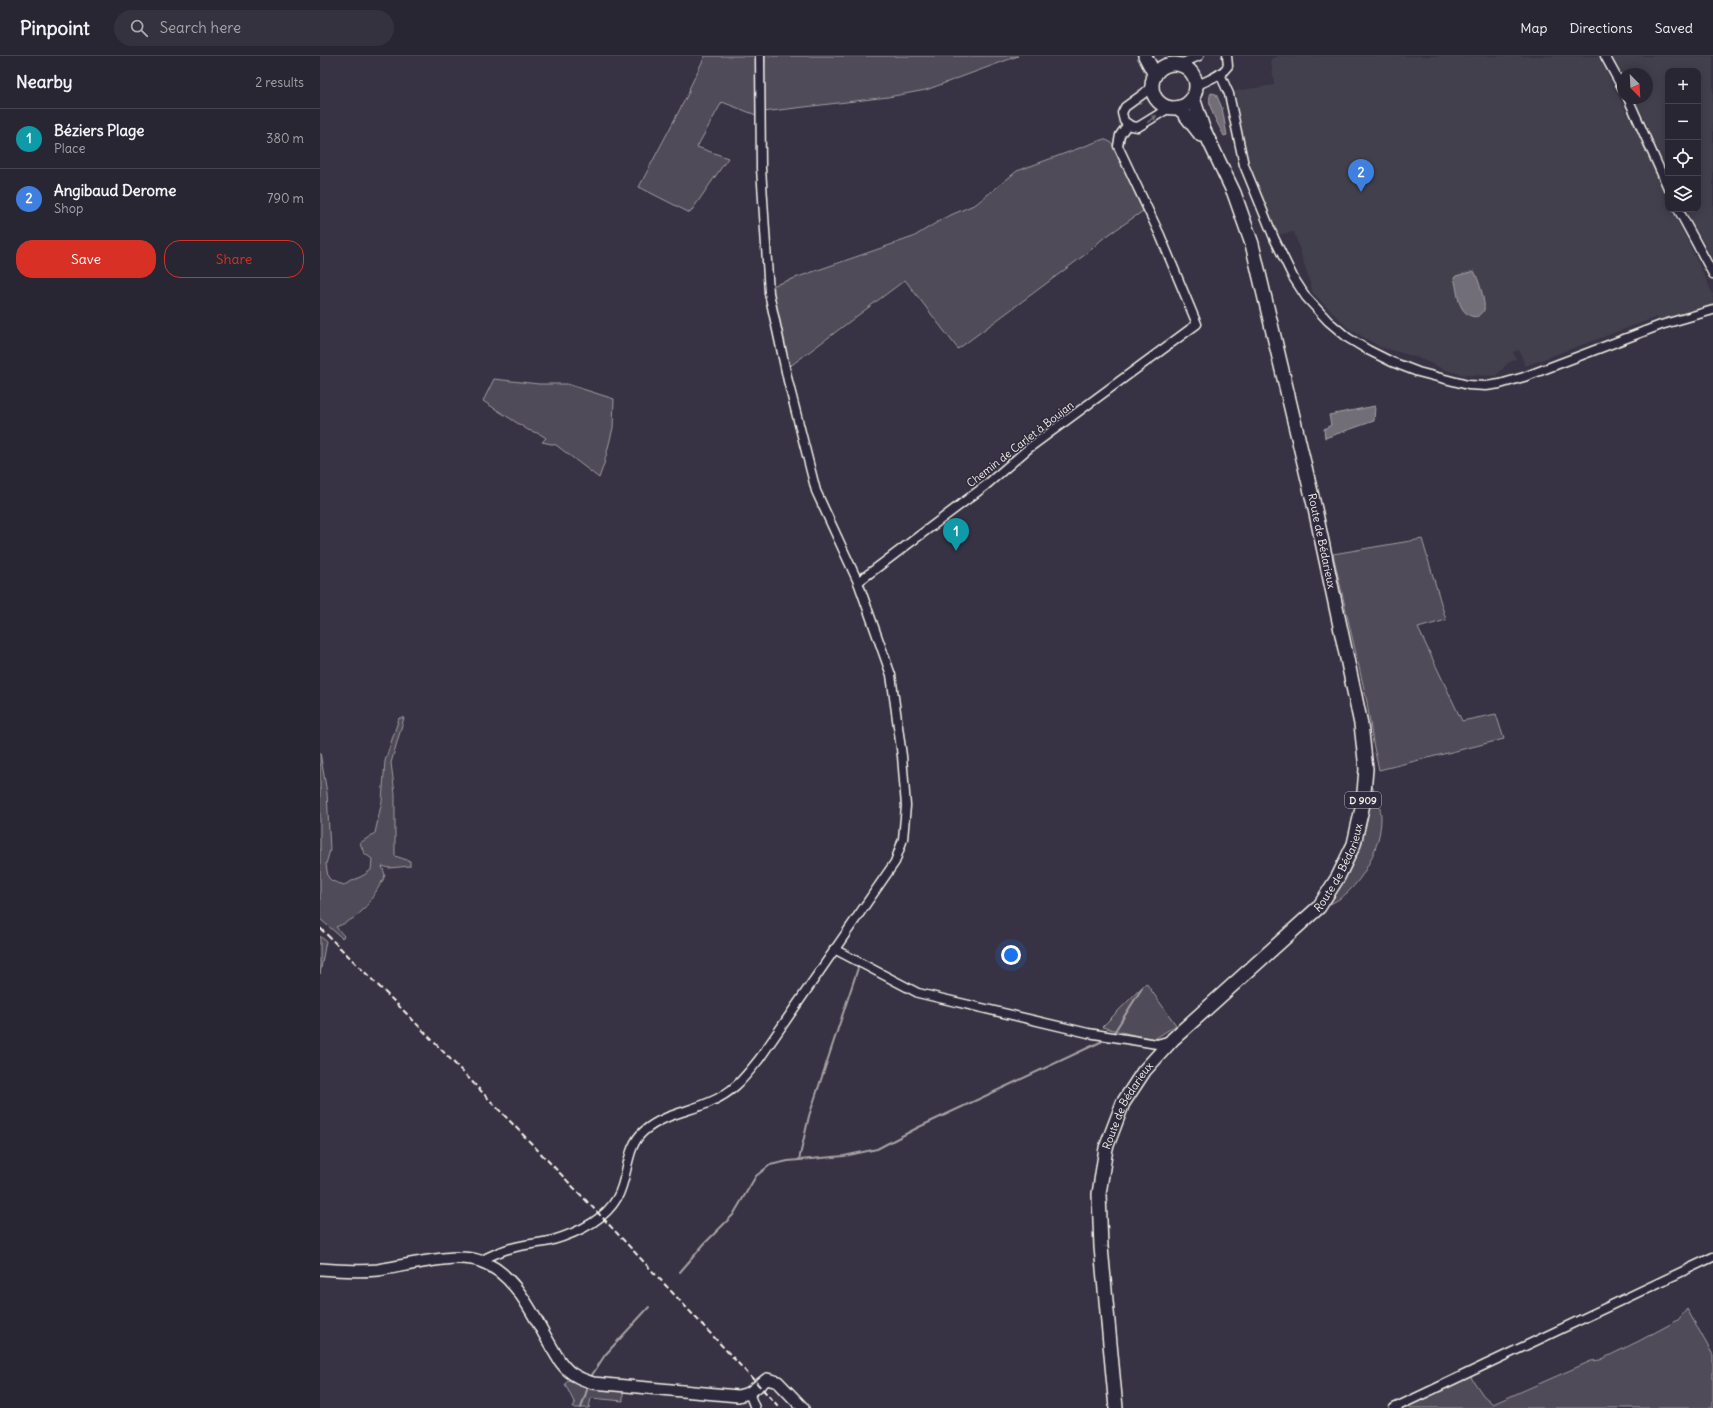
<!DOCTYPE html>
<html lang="en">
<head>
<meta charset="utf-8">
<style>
  body { margin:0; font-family:Delius,sans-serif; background:#35323f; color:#f1f3f6 }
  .controls { position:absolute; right:12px; top:12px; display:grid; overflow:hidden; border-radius:8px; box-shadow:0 2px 10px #0003 }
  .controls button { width:36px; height:36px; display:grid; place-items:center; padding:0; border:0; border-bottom:1px solid #45434e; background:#292633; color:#f1f3f6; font:20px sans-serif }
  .compass { position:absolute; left:1297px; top:12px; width:36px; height:36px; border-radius:50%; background:#292633; box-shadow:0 2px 10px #0003; rotate:156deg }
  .you { position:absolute; left:691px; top:899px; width:14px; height:14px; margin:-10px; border:3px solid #fff; border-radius:50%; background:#1a73e8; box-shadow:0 0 0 6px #1a73e833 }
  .badge { display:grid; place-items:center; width:26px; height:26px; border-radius:50%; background:#d93025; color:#fff; font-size:13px; font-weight:700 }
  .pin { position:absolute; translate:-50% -33px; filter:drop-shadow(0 1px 2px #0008) }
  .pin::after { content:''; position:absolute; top:21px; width:14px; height:12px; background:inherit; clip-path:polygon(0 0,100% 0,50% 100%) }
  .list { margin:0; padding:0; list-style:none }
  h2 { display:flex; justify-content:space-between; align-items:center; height:52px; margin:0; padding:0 16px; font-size:17px }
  h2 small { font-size:13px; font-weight:400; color:#a5a5ac }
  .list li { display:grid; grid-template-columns:26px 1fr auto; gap:12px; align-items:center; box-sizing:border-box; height:60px; padding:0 16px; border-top:1px solid #45434e }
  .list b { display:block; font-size:15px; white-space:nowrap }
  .list p { margin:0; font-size:13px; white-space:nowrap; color:#a5a5ac }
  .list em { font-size:13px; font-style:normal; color:#a5a5ac }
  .actions { display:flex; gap:8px; padding:12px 16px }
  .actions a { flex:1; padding:9px 0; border:1px solid #d93025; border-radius:16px; text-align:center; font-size:14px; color:#d93025 }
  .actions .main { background:#d93025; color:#fff }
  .icon { flex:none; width:22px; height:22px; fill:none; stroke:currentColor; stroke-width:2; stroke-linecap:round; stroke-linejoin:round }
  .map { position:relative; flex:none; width:1393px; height:1352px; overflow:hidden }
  header { display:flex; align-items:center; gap:24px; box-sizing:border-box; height:56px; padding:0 20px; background:#292633; border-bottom:1px solid #45434e }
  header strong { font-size:19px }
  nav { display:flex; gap:22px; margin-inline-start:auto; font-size:14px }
  .search { width:280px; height:36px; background:#35323f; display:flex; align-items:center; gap:10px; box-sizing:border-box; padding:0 14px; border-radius:22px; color:#a5a5ac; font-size:15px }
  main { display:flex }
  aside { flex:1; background:#292633 }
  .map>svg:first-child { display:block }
</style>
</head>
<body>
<header>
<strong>Pinpoint</strong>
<div class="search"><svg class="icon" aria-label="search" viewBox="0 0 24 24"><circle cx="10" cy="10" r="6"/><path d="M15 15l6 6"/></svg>Search here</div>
<nav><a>Map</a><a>Directions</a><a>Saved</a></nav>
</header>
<main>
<aside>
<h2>Nearby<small>2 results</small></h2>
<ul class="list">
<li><span class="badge" style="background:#0f9aa8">1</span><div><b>Béziers Plage</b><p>Place</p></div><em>380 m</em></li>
<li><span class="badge" style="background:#3f7fe0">2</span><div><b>Angibaud Derome</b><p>Shop</p></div><em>790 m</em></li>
</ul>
<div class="actions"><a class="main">Save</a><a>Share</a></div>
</aside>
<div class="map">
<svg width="1393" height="1352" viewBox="0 0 1393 1352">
  <rect width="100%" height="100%" fill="#373244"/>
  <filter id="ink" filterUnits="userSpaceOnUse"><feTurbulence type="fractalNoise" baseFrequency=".025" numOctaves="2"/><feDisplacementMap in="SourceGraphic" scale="8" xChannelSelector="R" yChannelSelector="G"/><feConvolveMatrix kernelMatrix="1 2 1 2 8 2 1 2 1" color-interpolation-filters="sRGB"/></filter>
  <g filter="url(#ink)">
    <g fill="#433f4e">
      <polygon points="959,0 1278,0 1315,72 1348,146 1348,153 1352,153 1393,238 1393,258 1342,272 1337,261 1205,310 1199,294 1193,296 1196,303 1188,307 1176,320 1145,319 1125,314 1096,301 1060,291 1028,272 993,237 974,176 957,179 929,109 924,88 915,35 954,29 951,3"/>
      <polygon points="1292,0 1393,0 1393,204 1365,153 1378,153 1378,15 1348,15 1348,116 1315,42 1327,42 1327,18 1303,18 1303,20"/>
    </g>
    <g fill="#504b59" stroke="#a29ea0">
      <polygon points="385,0 437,0 436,59 402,46 377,91 408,102 370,157 319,131 370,34 369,33"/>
      <polygon points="445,0 698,0 606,34 568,41 443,56"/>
      <polygon points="784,83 792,87 823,155 781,184 770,195 638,293 585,224 469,311 452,230 593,181 624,162 656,148 697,115"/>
      <polygon points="174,323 219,328 247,328 294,343 293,372 284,408 279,422 236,389 222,386 226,382 220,378 208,374 163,345"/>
      <polygon points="1102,483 1126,564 1098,572 1142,665 1176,658 1184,683 1059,714 1053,687 1047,646 1013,498"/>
      <path d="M79,662H84L71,707L75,738V800L90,805V810L69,812L62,810L65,819L63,824C48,848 44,860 16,871L24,880L22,882L0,863V696L7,737L10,794L6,808L8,821L12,825L24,829L44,819L51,814L52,803L44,797L40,787L55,777L62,745L65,705Z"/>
      <path d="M1051,728C1056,739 1060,748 1061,760C1062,792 1038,839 1007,849L1046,763Z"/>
      <polygon points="0,880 6,885 0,918"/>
      <polygon points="826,927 856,969 833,984 782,971"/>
      <polygon points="1367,1253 1393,1299 1393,1352 1080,1352 1150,1320 1163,1339 1173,1348 1271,1305 1280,1304 1319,1285 1358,1264"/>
      <polygon points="248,1324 303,1335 303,1345 271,1342 269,1352 253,1352 255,1348 245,1328"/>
    </g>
    <g fill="#726e77" stroke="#a6a2a4">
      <path d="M891,37L896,38L902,52L907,79L904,80C899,69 885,49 891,37Z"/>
      <path d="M1154,215C1158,221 1166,247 1164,254C1159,265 1147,261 1142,252C1137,244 1137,231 1134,222L1136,220Z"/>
      <polygon points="1055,350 1054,365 1005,382 1004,373 1011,369 1009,359"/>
    </g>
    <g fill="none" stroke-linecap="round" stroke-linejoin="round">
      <g stroke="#a6a2a4" stroke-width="2">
        <polyline points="795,975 822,932"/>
        <polyline points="479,1104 489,1060 539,909"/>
        <polyline points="360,1216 385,1187 413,1159 436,1120 450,1109 468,1105 524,1100 557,1093 599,1071 787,983"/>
        <polyline points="272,1319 285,1299 329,1251"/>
        <polyline points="261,1352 267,1334"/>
      </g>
      <g stroke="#f4f1e8" stroke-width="11">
        <g id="street">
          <polyline points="1285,0 1303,33"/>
          <polyline points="857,8 865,6 879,0"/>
          <polyline points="900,18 909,38 924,109 954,182 973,221 986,241 1008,265 1028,282 1048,294 1072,306 1098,316 1148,329 1166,330 1180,328 1204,321 1341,269 1393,254"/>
          <polyline points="832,30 823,38 805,51 802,57 804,65 811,70 818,71 849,52"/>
          <path d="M877,30C888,23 900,21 908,10L907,0"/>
          <polyline points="1308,42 1348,132"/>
          <polyline points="1358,153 1393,218"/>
          <polyline points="538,526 665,430 709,392 877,268 840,179 798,90 800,79 808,68"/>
          <polyline points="514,893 598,937 768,977 837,988 851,984"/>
          <path d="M160,1205C168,1201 176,1197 185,1194C199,1189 215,1188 230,1185C254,1178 284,1165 297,1142C309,1121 305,1091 324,1075C344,1058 368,1056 390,1046C414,1036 424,1022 440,1002L575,806L583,783L586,750L582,700L571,619L538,526L496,435L468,325L449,237L441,112L440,0"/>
          <polyline points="429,1337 435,1352"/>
          <polyline points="1074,1352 1393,1201"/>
        </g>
      </g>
      <g stroke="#f4f1e8" stroke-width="14">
        <path id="secondary" d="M0,1213C19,1214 39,1216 58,1214C85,1210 135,1196 160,1205C196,1217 213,1260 231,1290C237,1301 244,1314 256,1320C261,1323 267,1325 273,1327L418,1340L429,1337L447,1323L458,1326L483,1352"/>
      </g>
      <g stroke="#f4f1e8" stroke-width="16">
        <g id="primary">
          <polyline points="825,0 833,15 834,21"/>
          <circle cx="854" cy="30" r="22"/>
          <polyline points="858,52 863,56 881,79"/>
          <path id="s1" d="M796,1352L781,1191L779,1138L786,1092L803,1047L824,1015L853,983L999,851L1018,821L1034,788L1043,748L1046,713L1041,668L995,453L932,188L914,137L883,72L873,42"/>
        </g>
      </g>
      <use href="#street" stroke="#2f2a3d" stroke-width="8"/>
      <use href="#secondary" stroke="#2f2a3d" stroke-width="11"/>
      <use href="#primary" stroke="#2f2a3d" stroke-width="13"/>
      <polyline stroke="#f4f1e8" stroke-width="2" stroke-dasharray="6 3" stroke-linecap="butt" points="0,872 89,960 281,1160 460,1352"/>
    </g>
    <defs><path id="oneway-solid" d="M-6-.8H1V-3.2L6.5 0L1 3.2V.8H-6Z"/></defs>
    <use fill="#747079" href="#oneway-solid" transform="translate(832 63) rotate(-38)"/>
  </g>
  <g text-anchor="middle" stroke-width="3" stroke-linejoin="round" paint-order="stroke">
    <rect fill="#2f2a3d" stroke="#b9b5b5" stroke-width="1" x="1025" y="736" width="36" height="16" rx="3"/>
    <g font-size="10" font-weight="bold" fill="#f4f1e8">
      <text x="1043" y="748">D 909</text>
    </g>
    <g font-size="11" fill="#f4f1e8" stroke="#2f2a3d">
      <text transform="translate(700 388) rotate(-38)" y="4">Chemin de Carlet à Boujan</text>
      <text transform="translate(1002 485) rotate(78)" y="4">Route de Bédarieux</text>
      <text dy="4" stroke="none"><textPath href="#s1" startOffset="632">Route de Bédarieux</textPath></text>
      <text dy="4" stroke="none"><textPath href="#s1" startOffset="309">Route de Bédarieux</textPath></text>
    </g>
  </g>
</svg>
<div class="controls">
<button>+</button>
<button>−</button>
<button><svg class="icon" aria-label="locate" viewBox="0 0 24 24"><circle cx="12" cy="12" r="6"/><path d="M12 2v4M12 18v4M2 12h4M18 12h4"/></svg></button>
<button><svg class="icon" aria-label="layers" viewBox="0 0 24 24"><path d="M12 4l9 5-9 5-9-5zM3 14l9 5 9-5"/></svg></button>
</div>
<svg class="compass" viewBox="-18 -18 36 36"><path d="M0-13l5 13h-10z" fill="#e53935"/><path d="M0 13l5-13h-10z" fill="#a5a5ac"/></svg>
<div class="you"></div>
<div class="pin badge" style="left:636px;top:495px;background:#0f9aa8">1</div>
<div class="pin badge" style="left:1041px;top:136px;background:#3f7fe0">2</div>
</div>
</main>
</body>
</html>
